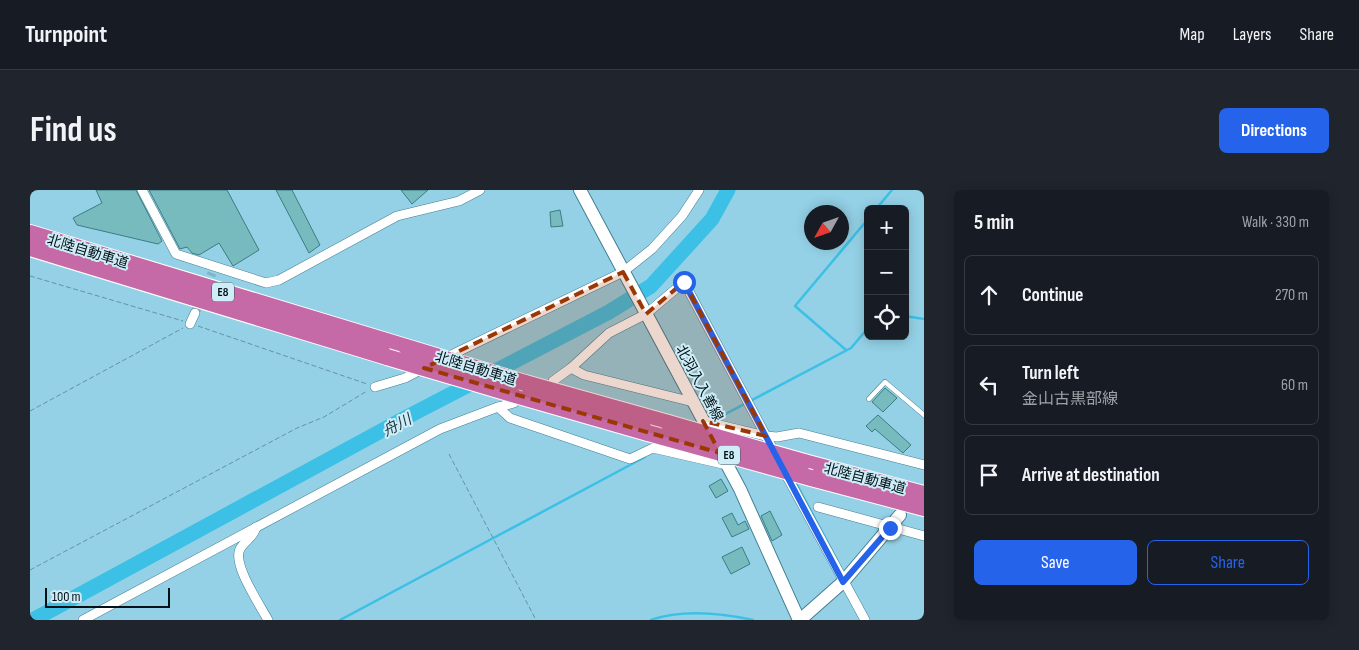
<!DOCTYPE html>
<html lang="en">
<head>
<meta charset="utf-8">
<style>
  body { margin:0; font-family:"Sofia Sans Condensed","Noto Sans JP",sans-serif; background:#20242c; color:#f1f3f6 }
  .controls { position:absolute; right:15px; top:15px; display:grid; overflow:hidden; border-radius:8px; box-shadow:0 2px 12px #0003 }
  .controls button { width:45px; height:45px; display:grid; place-items:center; padding:0; border:0; border-bottom:1px solid #363941; background:#171b24; color:#f1f3f6; font:25px sans-serif }
  .compass { position:absolute; left:774px; top:15px; width:45px; height:45px; border-radius:50%; background:#171b24; box-shadow:0 2px 12px #0003; rotate:230deg }
  .scale { position:absolute; left:15px; bottom:12px; width:125px; box-sizing:border-box; padding-left:5px; border:2px solid #001118; border-top:0; font-size:14px; line-height:18px; white-space:nowrap; color:#001118; -webkit-text-stroke:4px #cfedf7; paint-order:stroke }
  .stop { position:absolute; width:15px; height:15px; margin:-11px; border:4px solid #2563eb; border-radius:50%; background:#fff }
  .stop.end { background:#2563eb; border-color:#fff; box-shadow:0 1px 5px #0008 }
  .list { margin:0; padding:0; list-style:none }
  h2 { display:flex; justify-content:space-between; align-items:center; height:65px; margin:0; padding:0 20px; font-size:21px }
  h2 small { font-size:16px; font-weight:400; color:#9ea1a6 }
  .list li { display:grid; grid-template-columns:32px 1fr auto; gap:15px; align-items:center; box-sizing:border-box; height:80px; margin:0 10px 10px; padding:0 10px; border:1px solid #363941; border-radius:8px }
  .list b { display:block; font-size:19px; white-space:nowrap }
  .list p { margin:0; font-size:16px; white-space:nowrap; color:#9ea1a6 }
  .list em { font-size:16px; font-style:normal; color:#9ea1a6 }
  .actions { display:flex; gap:10px; padding:15px 20px }
  .actions a { flex:1; padding:11px 0; border:1px solid #2563eb; border-radius:8px; text-align:center; font-size:18px; color:#2563eb }
  .actions .main { background:#2563eb; color:#fff }
  .icon { flex:none; width:28px; height:28px; fill:none; stroke:currentColor; stroke-width:2; stroke-linecap:round; stroke-linejoin:round }
  .map { position:relative; flex:none; width:894px; height:430px; overflow:hidden; border-radius:8px }
  header { display:flex; align-items:center; gap:30px; box-sizing:border-box; height:70px; padding:0 25px; background:#171b24; border-bottom:1px solid #363941 }
  header strong { font-size:24px }
  nav { display:flex; gap:28px; margin-inline-start:auto; font-size:18px }
  .intro { display:flex; align-items:center; justify-content:space-between; box-sizing:border-box; height:120px; padding:0 30px }
  h1 { margin:0; font-size:35px }
  .button { padding:12px 22px; border-radius:8px; background:#2563eb; color:#fff; font-size:18px; font-weight:700 }
  main { display:flex; gap:30px; padding:0 30px }
  aside { flex:1; background:#171b24; border-radius:8px; box-shadow:0 2px 12px #0003 }
  .map>svg:first-child { display:block }
</style>
</head>
<body>
<header>
<strong>Turnpoint</strong>
<nav><a>Map</a><a>Layers</a><a>Share</a></nav>
</header>
<div class="intro"><h1>Find us</h1><a class="button">Directions</a></div>
<main>
<div class="map">
<svg width="894" height="430" viewBox="0 0 894 430">
  <rect width="100%" height="100%" fill="#94d1e6"/>
  <g fill="none" stroke-linecap="round" stroke-linejoin="round">
    <g stroke="#3cc0e5" stroke-width="2.5">
      <polyline points="846,19 862,0"/>
      <polyline points="875,126 894,129"/>
      <polyline points="816,160 765,116 838,29"/>
      <polyline points="684,230 821,158 838,138"/>
      <polyline points="765,291 807,370"/>
      <polyline points="310,430 615,267"/>
      <path d="M621,430C653,419 690,423 723,430"/>
    </g>
    <polyline stroke="#3cc0e5" stroke-width="15" points="3,430 375,228 579,122 621,96 682,29 698,0"/>
  </g>
  <g fill="#78bbbf" stroke="#3a7d82">
    <polygon points="66,0 106,0 132,51 128,54 47,35 43,28 72,13"/>
    <polygon points="119,0 197,0 229,60 203,76 189,53 169,65 162,63 157,57 150,59"/>
    <polygon points="246,0 262,0 290,55 279,63"/>
    <polygon points="371,0 398,0 382,14"/>
    <polygon points="530,20 533,36 521,37 520,22"/>
    <polygon points="855,198 867,208 853,222 842,212"/>
    <polygon points="848,225 881,255 873,263 845,239 842,242 836,236"/>
    <polygon points="691,289 698,301 686,308 679,296"/>
    <polygon points="740,321 752,345 742,351 731,326"/>
    <polygon points="702,323 708,335 715,331 719,339 702,347 692,328"/>
    <polygon points="712,357 720,374 701,384 692,367"/>
  </g>
  <g fill="none" stroke-linecap="round" stroke-linejoin="round">
    <polyline stroke="#7eb4c7" stroke-width="9" stroke-dasharray="9 4.5" stroke-linecap="butt" points="165,123 182,83"/>
    <g stroke="#437f92" stroke-width="5.5">
      <polyline id="lane" points="839,209 855,192 894,225"/>
    </g>
    <g stroke="#437f92" stroke-width="10">
      <g id="street">
        <polyline points="112,0 146,64 236,93 249,90 367,26 429,11 450,0"/>
        <polyline points="160,134 165,123"/>
        <polyline points="415,168 593,82 622,59 652,26 669,0"/>
        <polyline points="541,178 554,185 663,212"/>
        <polyline points="523,191 541,178 579,143 616,124 654,92 746,265"/>
        <polyline points="345,197 375,188 392,179"/>
        <polyline points="484,213 468,217 480,228 600,269 623,258 697,275"/>
        <polyline points="673,231 736,246 747,247 769,243 894,275"/>
        <polyline points="754,281 835,430"/>
        <polyline points="788,317 894,346"/>
        <path d="M226,337C224,347 215,350 210,359C202,374 230,415 238,430"/>
        <polyline points="53,430 410,239 468,217"/>
      </g>
    </g>
    <g stroke="#437f92" stroke-width="14">
      <g id="secondary">
        <polyline points="550,0 710,299 769,430"/>
        <polyline points="770,430 813,392 870,325"/>
      </g>
    </g>
    <g stroke="#fff" stroke-width="18">
      <g id="highway">
        <polyline points="0,43 376,157"/>
        <polyline points="0,58 357,167"/>
        <polyline points="495,193 638,233"/>
        <polyline points="482,204 618,243"/>
        <polyline points="774,272 894,304"/>
        <polyline points="781,288 894,318"/>
      </g>
    </g>
    <g stroke="#6492a3" stroke-width="1" stroke-dasharray="5 2.5" stroke-linecap="butt">
      <polyline points="0,86 153,131"/>
      <polyline points="168,136 337,194"/>
      <polyline points="0,221 153,138"/>
      <polyline points="419,264 506,430"/>
      <polyline points="0,380 267,238 294,227 337,201"/>
    </g>
    <use href="#lane" stroke="#fff" stroke-width="4.5"/>
    <use href="#street" stroke="#fff" stroke-width="9"/>
    <use href="#secondary" stroke="#fff" stroke-width="12"/>
    <use href="#highway" stroke="#c669a7" stroke-width="16"/>
    <g stroke="#fff" stroke-width="18" stroke-linecap="butt">
      <g id="highway-bridge">
        <polyline points="376,157 495,193"/>
        <polyline points="357,167 482,204"/>
        <polyline points="638,233 774,272"/>
        <polyline points="618,243 781,288"/>
      </g>
    </g>
    <use href="#highway-bridge" stroke="#c669a7" stroke-width="16"/>
  </g>
  <g fill="none" stroke-linecap="round" stroke-linejoin="round">
    <polyline stroke="#2563eb" stroke-width="6" points="654,92 813,392 860,338"/>
  </g>
  <path fill="#9b3704" fill-opacity="0.2" stroke="#9b3704" stroke-width="4" stroke-dasharray="10 6" stroke-linejoin="round" d="M593,82L616,124L654,92L736,246L673,231L690,263L394,178Z"/>
  <g text-anchor="middle" stroke-width="4" stroke-linejoin="round" paint-order="stroke">
    <g fill="#cfedf7" stroke="#3e535b" stroke-width="1">
      <rect x="182" y="92.5" width="22" height="19" rx="4"/>
      <rect x="688" y="255.5" width="22" height="19" rx="4"/>
    </g>
    <g font-size="12" font-weight="bold" fill="#001118">
      <text x="193" y="106">E8</text>
      <text x="699" y="269">E8</text>
    </g>
    <g font-size="14" fill="#001118" stroke="#cfedf7">
      <text transform="translate(58 61) rotate(17)" y="5">北陸自動車道</text>
      <text transform="translate(446 178) rotate(17)" y="5">北陸自動車道</text>
      <text transform="translate(670 193) rotate(62)" y="5">北羽入入善線</text>
      <text transform="translate(835 288) rotate(15)" y="5">北陸自動車道</text>
    </g>
    <g font-size="15" font-style="italic" fill="#18333b" stroke="#cfedf7">
      <text transform="translate(367 235) rotate(-28)" y="5">舟川</text>
    </g>
  </g>
</svg>
<div class="controls">
<button>+</button>
<button>−</button>
<button><svg class="icon" aria-label="locate" viewBox="0 0 24 24"><circle cx="12" cy="12" r="6"/><path d="M12 2v4M12 18v4M2 12h4M18 12h4"/></svg></button>
</div>
<svg class="compass" viewBox="-18 -18 36 36"><path d="M0-13l5 13h-10z" fill="#e53935"/><path d="M0 13l5-13h-10z" fill="#9ea1a6"/></svg>
<div class="scale">100 m</div>
<div class="stop" style="left:654px;top:92px"></div>
<div class="stop end" style="left:860px;top:338px"></div>
</div>
<aside>
<h2>5 min<small>Walk · 330 m</small></h2>
<ul class="list">
<li><svg class="icon" aria-label="ahead" viewBox="0 0 24 24"><path d="M12 20V5M6 11l6-6 6 6"/></svg><div><b>Continue</b></div><em>270 m</em></li>
<li><svg class="icon" aria-label="left" viewBox="0 0 24 24"><path d="M17 20v-9H6M10 6l-5 5 5 5"/></svg><div><b>Turn left</b><p>金山古黒部線</p></div><em>60 m</em></li>
<li><svg class="icon" aria-label="arrive" viewBox="0 0 24 24"><path d="M6 21V4h12l-3 4 3 4H6"/></svg><div><b>Arrive at destination</b></div></li>
</ul>
<div class="actions"><a class="main">Save</a><a>Share</a></div>
</aside>
</main>
</body>
</html>
